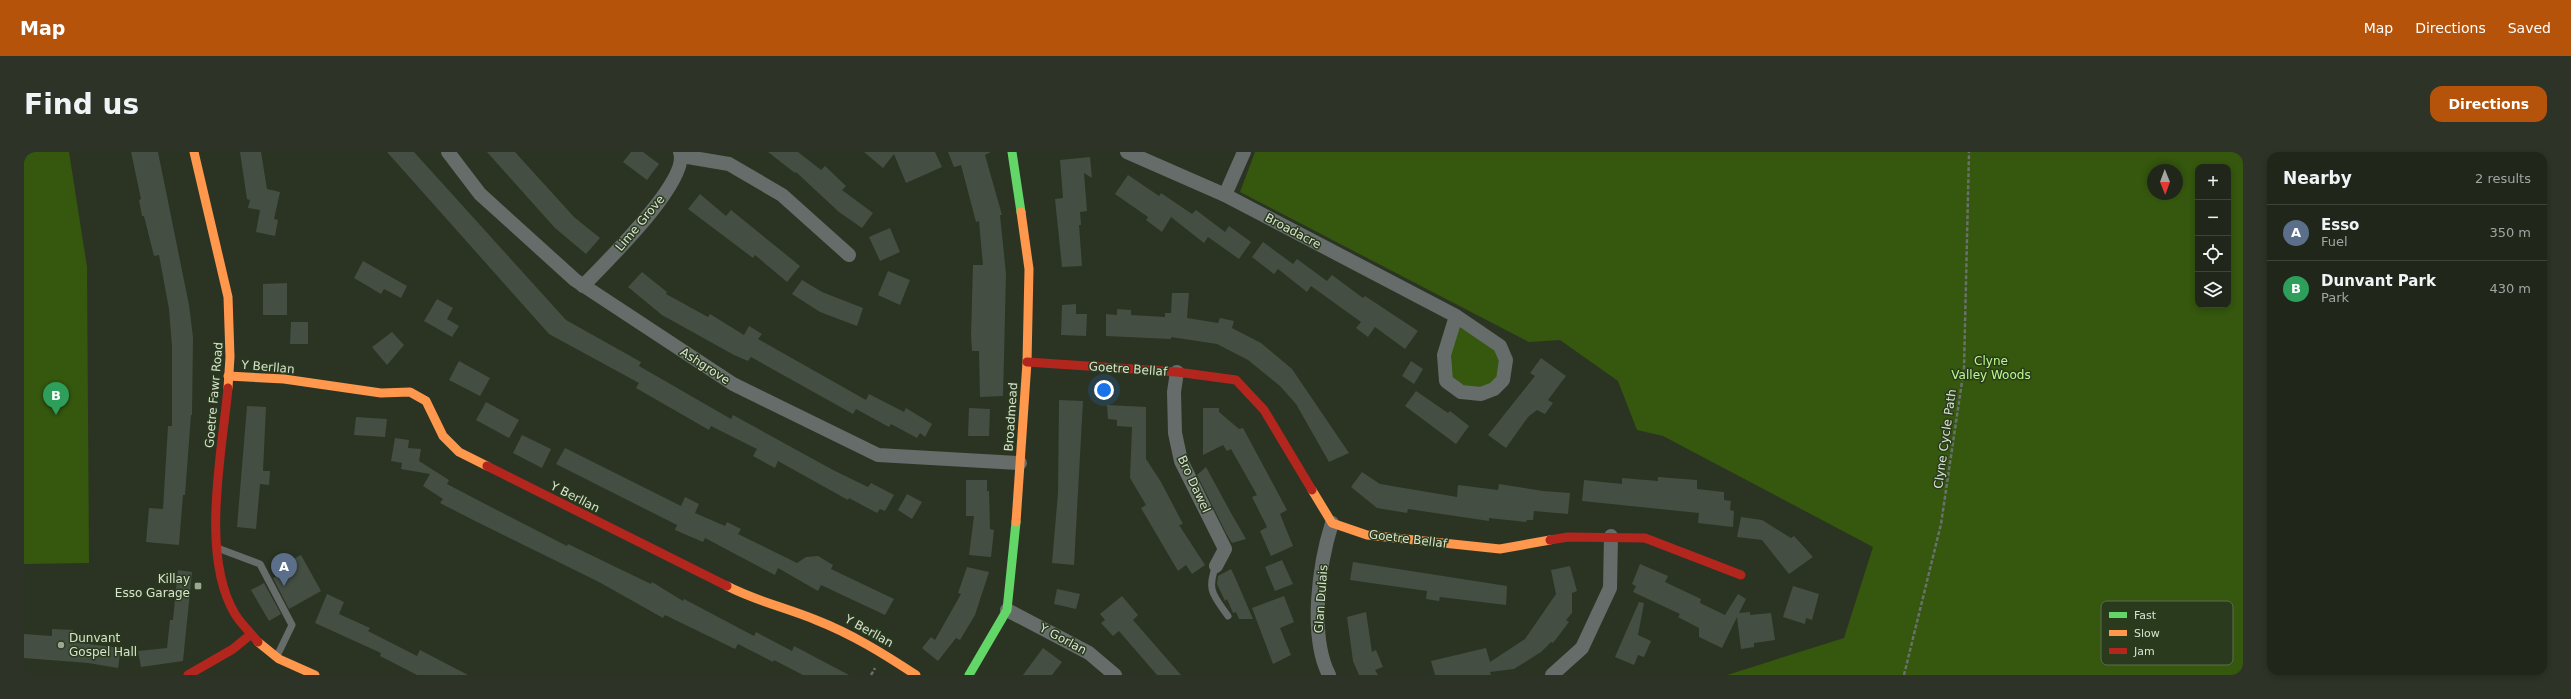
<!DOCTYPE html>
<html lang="en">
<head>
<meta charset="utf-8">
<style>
  body { margin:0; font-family:"DejaVu Sans",sans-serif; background:#2d3327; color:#f1f3f6 }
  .controls { position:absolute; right:12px; top:12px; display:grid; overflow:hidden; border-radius:8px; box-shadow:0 2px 6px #0003 }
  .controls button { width:36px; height:36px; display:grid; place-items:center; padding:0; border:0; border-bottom:1px solid #3d4439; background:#20271a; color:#f1f3f6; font:20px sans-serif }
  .compass { position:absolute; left:2123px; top:12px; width:36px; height:36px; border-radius:50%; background:#20271a; box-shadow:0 2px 6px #0003; rotate:179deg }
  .you { position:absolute; left:1080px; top:238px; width:14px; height:14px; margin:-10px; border:3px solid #fff; border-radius:50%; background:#1a73e8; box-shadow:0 0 0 6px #1a73e833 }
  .badge { display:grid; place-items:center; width:26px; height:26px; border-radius:50%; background:#b45309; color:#fff; font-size:13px; font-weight:700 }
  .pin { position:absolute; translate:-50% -33px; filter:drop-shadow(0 1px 2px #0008) }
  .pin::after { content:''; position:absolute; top:21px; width:14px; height:12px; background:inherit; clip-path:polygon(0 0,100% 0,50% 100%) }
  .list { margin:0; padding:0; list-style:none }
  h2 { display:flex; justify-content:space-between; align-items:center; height:52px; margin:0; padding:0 16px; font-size:17px }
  h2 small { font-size:13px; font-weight:400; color:#a2a5a2 }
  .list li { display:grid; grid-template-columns:26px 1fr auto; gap:12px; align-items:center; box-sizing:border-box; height:56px; padding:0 16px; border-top:1px solid #3d4439 }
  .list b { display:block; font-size:15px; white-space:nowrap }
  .list p { margin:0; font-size:13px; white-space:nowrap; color:#a2a5a2 }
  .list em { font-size:13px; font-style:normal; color:#a2a5a2 }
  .icon { flex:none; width:22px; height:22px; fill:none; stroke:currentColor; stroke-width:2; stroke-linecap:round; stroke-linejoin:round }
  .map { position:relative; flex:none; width:2219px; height:523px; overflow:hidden; border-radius:12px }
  header { display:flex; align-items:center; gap:24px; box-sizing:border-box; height:56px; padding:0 20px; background:#b45309; color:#fff }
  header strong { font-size:19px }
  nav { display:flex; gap:22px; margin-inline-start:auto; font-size:14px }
  .intro { display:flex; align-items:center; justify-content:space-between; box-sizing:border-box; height:96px; padding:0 24px }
  h1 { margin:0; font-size:28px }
  .button { padding:10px 18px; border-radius:12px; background:#b45309; color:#fff; font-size:14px; font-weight:700 }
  main { display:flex; gap:24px; padding:0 24px }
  aside { flex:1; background:#20271a; border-radius:12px; box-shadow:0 2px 6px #0003 }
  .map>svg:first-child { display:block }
</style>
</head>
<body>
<header>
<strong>Map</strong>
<nav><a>Map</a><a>Directions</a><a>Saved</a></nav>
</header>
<div class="intro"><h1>Find us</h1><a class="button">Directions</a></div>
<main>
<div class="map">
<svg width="2219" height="523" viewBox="0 0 2219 523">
  <rect width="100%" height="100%" fill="#2b3423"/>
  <g fill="#35570e" fill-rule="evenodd">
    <polygon points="0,0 45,0 63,115 65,411 0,412"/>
    <path d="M1231,0H2219V523H1703L1820,486L1849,395L1639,284L1613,278L1594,229L1536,188L1505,190L1216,40ZM2174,15H2204V153H2174ZM2129,18H2153V42H2129Z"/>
    <polygon points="1432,164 1476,194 1479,228 1457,242 1422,229"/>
  </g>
  <g fill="#444e42">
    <polygon points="107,0 134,0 165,153 169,185 168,263 167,263 161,343 159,343 155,393 122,390 125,356 139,357 144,274 148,274 148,195 145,157 135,103 130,104 120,64 118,64 115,48 117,47"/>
    <polygon points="216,0 237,0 243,37 256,40 250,67 254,68 251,84 232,80 236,58 224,56 226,48 223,47"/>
    <polygon points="363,0 390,0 542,168 617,210 615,214 707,267 709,263 809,318 844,335 847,331 870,343 861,359 856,357 853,361 825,346 824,348 754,309 751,316 729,304 733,297 687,274 685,278 612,236 615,231 525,182"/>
    <polygon points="463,0 491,0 550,65 576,86 562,102 531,76"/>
    <polygon points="607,0 619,0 635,12 623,28 599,10"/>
    <polygon points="744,0 774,0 797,18 801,14 822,34 818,38 849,61 838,76 815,60 772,20 771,21"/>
    <polygon points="840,0 911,0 918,15 882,31 870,2 859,16"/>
    <polygon points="924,0 967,0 961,3 978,63 976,63 982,122 979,244 956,245 955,199 948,199 947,183 949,113 959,113 955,69 952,70 937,13 930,15"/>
    <polygon points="1066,5 1068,26 1060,21 1063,59 1056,60 1057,73 1055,73 1058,114 1038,115 1031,47 1039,46 1036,8"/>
    <polygon points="1104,23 1135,44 1137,41 1168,62 1172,58 1201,80 1205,74 1227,90 1215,107 1184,85 1180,91 1147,65 1138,80 1122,68 1124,65 1091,42"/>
    <polygon points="676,42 702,64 707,58 776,114 763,130 731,103 729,106 664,57"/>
    <polygon points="866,76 876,100 856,109 845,85"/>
    <polygon points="1239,90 1269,112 1273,107 1303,129 1308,123 1339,146 1341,144 1394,179 1381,197 1351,175 1344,185 1332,176 1337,170 1287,134 1283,140 1254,117 1250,122 1228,105"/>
    <polygon points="339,109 383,134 377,146 360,137 357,142 330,126"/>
    <polygon points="864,119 886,128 876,153 854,143"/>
    <polygon points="618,120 643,140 642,142 684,165 686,162 720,183 725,174 738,182 734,187 842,248 845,242 880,260 882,256 908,272 901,285 896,281 893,286 867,272 865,275 832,257 829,262 727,205 724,209 710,203 638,163 604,135"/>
    <polygon points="778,128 798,140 839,156 833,174 796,160 768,142"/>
    <polygon points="263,131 263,163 239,163 239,132"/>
    <polygon points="1148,141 1165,141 1163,166 1194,171 1196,166 1210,169 1208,176 1237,191 1268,217 1325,301 1305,310 1272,252 1256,234 1224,208 1193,192 1147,185 1147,187 1082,184 1082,162 1093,163 1093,157 1107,158 1107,163 1141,165 1141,161 1147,161"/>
    <polygon points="413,147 429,156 423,167 435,174 428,185 400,169"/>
    <polygon points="1052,152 1052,162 1063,162 1062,184 1037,183 1038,153"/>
    <polygon points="267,170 284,170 284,192 266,192"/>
    <polygon points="368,180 380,193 363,213 348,195"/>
    <polygon points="1517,206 1542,224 1524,248 1529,251 1521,262 1513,258 1504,265 1482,296 1464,283 1511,224 1506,221"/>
    <polygon points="435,209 466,226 456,244 425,228"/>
    <polygon points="1387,209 1399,217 1390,232 1378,224"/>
    <polygon points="1392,239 1424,261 1426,259 1445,274 1432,292 1381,254"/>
    <polygon points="1035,248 1059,249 1050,413 1028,411 1034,341"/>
    <polygon points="462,250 495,268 485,286 452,268"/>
    <polygon points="1083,253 1122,255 1122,307 1137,330 1159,372 1155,373 1181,413 1168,422 1162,413 1154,419 1117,356 1122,353 1106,326 1108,275 1093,274 1093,268 1084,267"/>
    <polygon points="223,254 242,255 239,319 246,319 245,333 236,332 232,377 213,375"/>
    <polygon points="945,256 966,257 965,284 944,284"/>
    <polygon points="1179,256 1195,256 1195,260 1215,277 1219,276 1263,358 1256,362 1269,394 1247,404 1236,379 1243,375 1228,345 1233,343 1207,297 1203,299 1199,293 1179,303"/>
    <polygon points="332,265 363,267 361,285 330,283"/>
    <polygon points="498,283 527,297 518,316 489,301"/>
    <polygon points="371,286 385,288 384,296 397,297 395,309 425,328 423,332 465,354 543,394 544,392 627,432 628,430 659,449 660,447 730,484 732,480 768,499 770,494 825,523 779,523 750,508 749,510 714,492 711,497 641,463 639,466 575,430 451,369 416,351 419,347 399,334 406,322 377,317 378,311 367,309"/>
    <polygon points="541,296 657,354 661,345 675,352 671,361 701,374 703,370 717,377 714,382 773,411 782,405 794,404 809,413 807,417 870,447 861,463 797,433 794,439 754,416 751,423 681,386 679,390 651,378 653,373 532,312"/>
    <polygon points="1182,315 1207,361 1222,387 1208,391 1202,381 1173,323"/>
    <polygon points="1338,320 1356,332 1433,345 1434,333 1474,338 1475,332 1519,339 1546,341 1544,362 1510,359 1509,368 1503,368 1502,370 1465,366 1465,369 1384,357 1383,361 1353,356 1327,335"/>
    <polygon points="1634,325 1673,328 1673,337 1700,340 1700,348 1707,349 1706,358 1710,359 1709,375 1674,371 1675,361 1558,349 1560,328 1598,332 1598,326 1634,329"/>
    <polygon points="942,328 963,328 963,339 965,339 966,377 970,378 967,405 945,403 950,364 942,364"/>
    <polygon points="883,342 898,350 888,367 874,358"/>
    <polygon points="1717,365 1738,368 1767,386 1770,384 1789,405 1765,422 1738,388 1713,385"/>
    <polygon points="277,403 297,439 265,457 249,426 262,419 258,413"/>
    <polygon points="1258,408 1269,432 1251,439 1241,415"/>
    <polygon points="1329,410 1483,434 1482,453 1416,445 1415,449 1402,447 1403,439 1326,428"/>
    <polygon points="1616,412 1644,424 1641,430 1677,447 1676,451 1701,463 1714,442 1722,447 1715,461 1726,460 1726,463 1747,461 1751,488 1730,491 1730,495 1717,497 1713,465 1698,496 1675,485 1675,476 1654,465 1656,462 1609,440 1612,434 1608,432"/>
    <polygon points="1546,414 1553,439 1548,441 1548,461 1542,468 1545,470 1529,491 1527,490 1517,500 1490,517 1466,520 1467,523 1411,523 1407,509 1462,496 1466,510 1501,487 1532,442 1527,418"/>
    <polygon points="943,415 965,420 951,463 936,488 932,486 914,509 898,496 907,485 911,488 937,442 934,441"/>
    <polygon points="1207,417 1210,423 1229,467 1215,467 1212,460 1209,461 1203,447 1201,449 1193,432 1194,424"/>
    <polygon points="154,418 168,420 159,509 117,515 114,499 143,496 146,468 149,468"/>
    <polygon points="240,431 257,462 245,469 227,438"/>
    <polygon points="1769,434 1795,442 1788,468 1782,466 1781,472 1759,465"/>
    <polygon points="1033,437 1056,442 1052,457 1030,452"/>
    <polygon points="303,442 320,450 315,462 346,476 344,479 393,504 396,498 444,523 393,523 356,504 357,501 291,471"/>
    <polygon points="1098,444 1114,463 1109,468 1157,523 1133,523 1095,479 1089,484 1077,471 1081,468 1076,462"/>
    <polygon points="1260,444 1270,470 1256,476 1267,503 1249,512 1228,456"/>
    <polygon points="1615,450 1620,451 1614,483 1627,489 1620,505 1614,503 1610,513 1591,505"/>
    <polygon points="1342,460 1348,500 1352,498 1359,515 1351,518 1354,523 1335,523 1329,509 1323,465"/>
    <polygon points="28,477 49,478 48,490 97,496 94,516 64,511 0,506 0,482 28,484"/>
    <polygon points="1019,496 1038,510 1028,523 999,523"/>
  </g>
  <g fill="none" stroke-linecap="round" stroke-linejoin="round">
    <g stroke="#6a706b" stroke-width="2.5" stroke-dasharray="4 2" stroke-linecap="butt">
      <polyline points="847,523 851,516"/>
      <polyline points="1880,523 1917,372 1940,216 1945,0"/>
    </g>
    <g stroke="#656c6a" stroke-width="7">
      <polyline points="196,397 236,412 268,473 253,504"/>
      <path d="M1192,414C1182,438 1190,444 1204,464"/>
    </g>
    <g stroke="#656c6a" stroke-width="14">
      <polyline points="424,0 456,42 551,128 709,232 854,303 996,311"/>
      <polyline points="1103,0 1201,43 1432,164 1476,194 1482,208 1479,228 1470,237 1457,242 1437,240 1422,229 1420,203 1432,164"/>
      <polyline points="658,4 705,12 758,43 825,103"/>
      <polyline points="1201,43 1220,0"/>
      <path d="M559,134C580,112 666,29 656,0"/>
      <polyline points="1153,220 1150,240 1151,281 1157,309 1201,397 1192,414"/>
      <polyline points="983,458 1065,501 1091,523"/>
      <path d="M1305,523C1285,484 1295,412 1308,371"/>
      <polyline points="1528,523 1558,496 1586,436 1587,384"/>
    </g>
    <g stroke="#63d668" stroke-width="9">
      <polyline points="988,0 997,60"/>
      <polyline points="945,523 983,458 992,370"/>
    </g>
    <g stroke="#ff974d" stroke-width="9">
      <polyline points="170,0 204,145 206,205 204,236"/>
      <polyline points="204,224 260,227 357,241 386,240 402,249 419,284 435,300 463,314"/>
      <polyline points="1288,338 1308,371 1343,383 1476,397 1526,388"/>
      <polyline points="992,370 1003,210 1005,117 997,60"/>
      <path d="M703,434C732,449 763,456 792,468C828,482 860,502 892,523"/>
      <polyline points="234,490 255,507 291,523"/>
    </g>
    <g stroke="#b3261e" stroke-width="9">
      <polyline points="1003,210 1153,220 1212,228 1240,258 1288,338"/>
      <path d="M204,236C198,300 176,404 211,462C217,472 227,481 234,490"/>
      <polyline points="463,314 703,434"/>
      <polyline points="1526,388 1544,385 1621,386 1717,423"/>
      <polyline points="164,523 209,497 226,483"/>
    </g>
  </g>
  <g fill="#9ba694" stroke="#2a3a1d" stroke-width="1.5">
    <rect x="170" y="430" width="8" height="8" rx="2"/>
    <circle cx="37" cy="493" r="4"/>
  </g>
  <g text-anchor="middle" stroke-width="3" stroke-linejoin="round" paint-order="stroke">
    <g font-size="12" fill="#d8e3d1" stroke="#2a3a1d">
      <text transform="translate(616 71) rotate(-50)" y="4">Lime Grove</text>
      <text transform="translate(1269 79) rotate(28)" y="4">Broadacre</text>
      <text transform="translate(681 214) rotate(33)" y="4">Ashgrove</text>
      <text transform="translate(244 215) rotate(5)" y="4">Y Berllan</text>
      <text transform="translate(1104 217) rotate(4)" y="4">Goetre Bellaf</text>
      <text transform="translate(190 243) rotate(-85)" y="4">Goetre Fawr Road</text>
      <text transform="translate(987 265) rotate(-86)" y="4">Broadmead</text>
      <text transform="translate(1921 287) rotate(-82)" y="4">Clyne Cycle Path</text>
      <text transform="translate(1170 332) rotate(65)" y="4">Bro Dawel</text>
      <text transform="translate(551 345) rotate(27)" y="4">Y Berllan</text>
      <text transform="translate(1384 387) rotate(7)" y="4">Goetre Bellaf</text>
      <text transform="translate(1297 447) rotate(-86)" y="4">Glan Dulais</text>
      <text transform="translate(845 479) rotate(29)" y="4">Y Berllan</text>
      <text transform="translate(1039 487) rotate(28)" y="4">Y Gorlan</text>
    </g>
    <g font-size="12" fill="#bbf88c" stroke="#2a3a1d">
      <text x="1967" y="213">Clyne<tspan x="1967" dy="14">Valley Woods</tspan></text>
    </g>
    <g font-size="12" fill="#d8e3d1" stroke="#2a3a1d" text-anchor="end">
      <text x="166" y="431">Killay<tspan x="166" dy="14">Esso Garage</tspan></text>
      <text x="45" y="490" text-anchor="start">Dunvant<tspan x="45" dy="14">Gospel Hall</tspan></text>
    </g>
  </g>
  <rect x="2077" y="449" width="132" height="64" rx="6" fill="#2a3a1d" stroke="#5e6d53" stroke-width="1"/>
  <rect x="2085" y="460" width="18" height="6" fill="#63d668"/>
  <rect x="2085" y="478" width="18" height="6" fill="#ff974d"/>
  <rect x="2085" y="496" width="18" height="6" fill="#b3261e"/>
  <g font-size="11" fill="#d8e3d1">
    <text x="2110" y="467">Fast</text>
    <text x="2110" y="485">Slow</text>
    <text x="2110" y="503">Jam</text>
  </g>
</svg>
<div class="controls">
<button>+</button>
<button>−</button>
<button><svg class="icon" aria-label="locate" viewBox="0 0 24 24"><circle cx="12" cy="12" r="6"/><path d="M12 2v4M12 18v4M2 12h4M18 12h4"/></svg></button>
<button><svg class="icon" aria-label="layers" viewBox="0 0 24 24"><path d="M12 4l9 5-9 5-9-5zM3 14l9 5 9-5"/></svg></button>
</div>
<svg class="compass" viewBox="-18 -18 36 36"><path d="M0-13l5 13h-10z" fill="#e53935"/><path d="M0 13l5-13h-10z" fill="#a2a5a2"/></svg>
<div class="you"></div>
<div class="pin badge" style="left:260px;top:434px;background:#5c6f8a">A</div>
<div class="pin badge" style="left:32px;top:263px;background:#2e9e5b">B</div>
</div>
<aside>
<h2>Nearby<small>2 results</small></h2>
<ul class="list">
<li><span class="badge" style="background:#5c6f8a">A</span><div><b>Esso</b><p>Fuel</p></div><em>350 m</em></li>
<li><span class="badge" style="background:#2e9e5b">B</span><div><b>Dunvant Park</b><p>Park</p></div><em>430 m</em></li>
</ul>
</aside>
</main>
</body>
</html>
